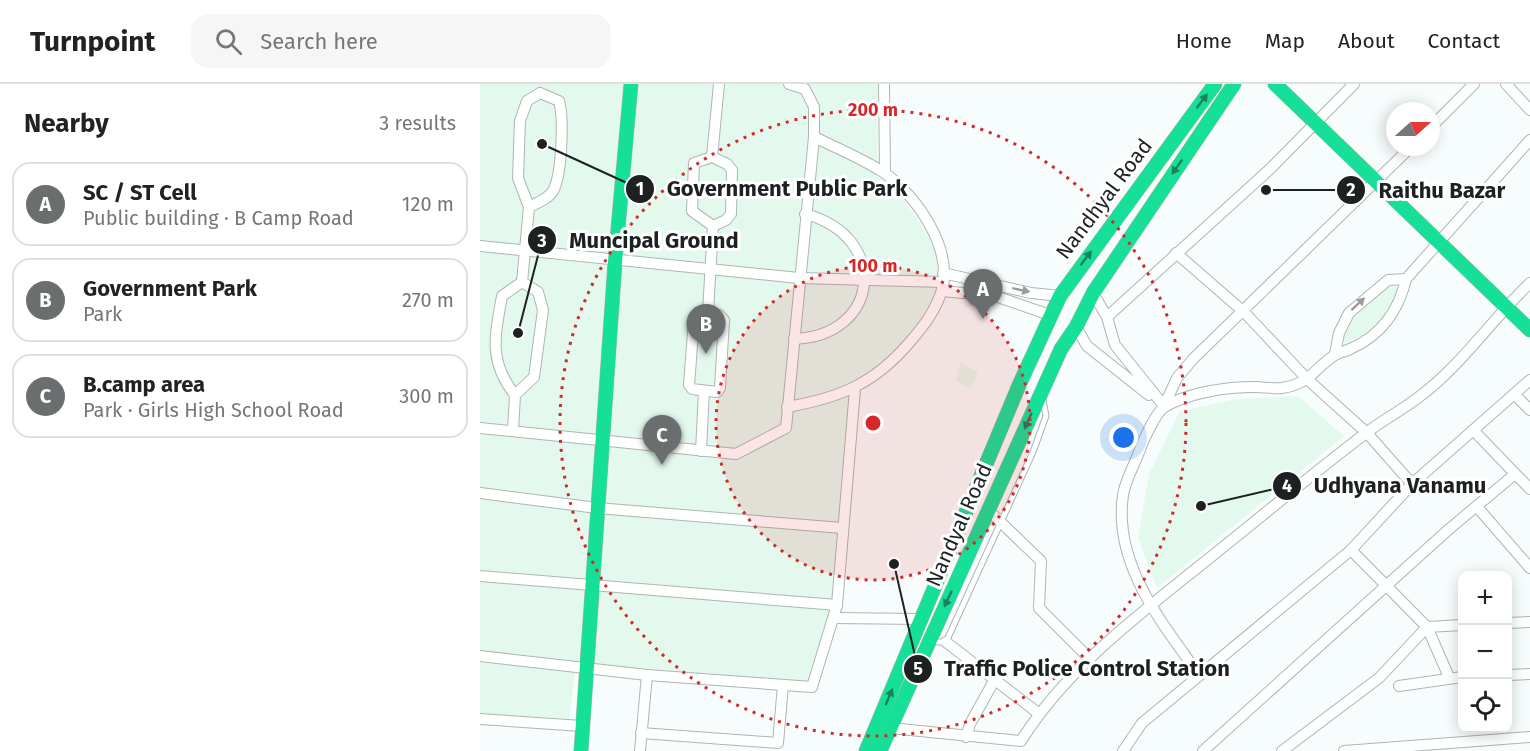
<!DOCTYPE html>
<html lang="en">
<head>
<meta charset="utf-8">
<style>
  body { margin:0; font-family:"Fira Sans",sans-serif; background:#f6f6f6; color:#222 }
  .controls { position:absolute; right:18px; bottom:18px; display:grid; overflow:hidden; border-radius:12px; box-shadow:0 3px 15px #0003 }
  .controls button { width:54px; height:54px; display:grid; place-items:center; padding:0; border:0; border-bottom:2px solid #e0e0e0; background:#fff; color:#222; font:30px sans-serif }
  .compass { position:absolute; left:906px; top:18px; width:54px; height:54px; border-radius:50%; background:#fff; box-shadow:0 3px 15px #0003; rotate:69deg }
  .you { position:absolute; left:644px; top:354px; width:21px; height:21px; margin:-15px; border:4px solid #fff; border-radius:50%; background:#1a73e8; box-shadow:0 0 0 9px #1a73e833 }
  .badge { display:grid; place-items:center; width:39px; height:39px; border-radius:50%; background:#6a6e6e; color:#fff; font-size:20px; font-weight:700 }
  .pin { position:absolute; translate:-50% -50px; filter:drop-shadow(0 2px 3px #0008) }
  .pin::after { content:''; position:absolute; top:32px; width:21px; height:18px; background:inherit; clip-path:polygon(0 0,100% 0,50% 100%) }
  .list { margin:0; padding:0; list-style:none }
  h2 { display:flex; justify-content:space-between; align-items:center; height:78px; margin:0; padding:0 24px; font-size:26px }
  h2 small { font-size:20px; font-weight:400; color:#767676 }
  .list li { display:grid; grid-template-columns:39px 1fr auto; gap:18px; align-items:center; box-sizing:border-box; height:84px; margin:0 12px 12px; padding:0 12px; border:2px solid #e0e0e0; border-radius:18px }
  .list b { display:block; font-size:22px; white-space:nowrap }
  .list p { margin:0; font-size:20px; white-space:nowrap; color:#767676 }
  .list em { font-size:20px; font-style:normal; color:#767676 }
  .icon { flex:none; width:33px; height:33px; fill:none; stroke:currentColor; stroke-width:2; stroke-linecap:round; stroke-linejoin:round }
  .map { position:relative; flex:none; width:1050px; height:667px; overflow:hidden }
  header { display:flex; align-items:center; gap:36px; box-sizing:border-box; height:84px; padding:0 30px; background:#fff; border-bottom:2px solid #e0e0e0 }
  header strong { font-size:28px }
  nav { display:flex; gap:33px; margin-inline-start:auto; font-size:21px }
  .search { width:420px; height:54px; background:#f6f6f6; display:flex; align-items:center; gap:15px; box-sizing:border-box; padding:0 21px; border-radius:18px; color:#767676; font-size:22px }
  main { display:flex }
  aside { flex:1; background:#fff }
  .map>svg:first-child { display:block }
</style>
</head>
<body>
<header>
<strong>Turnpoint</strong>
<div class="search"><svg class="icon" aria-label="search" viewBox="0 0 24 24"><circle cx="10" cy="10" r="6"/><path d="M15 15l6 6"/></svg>Search here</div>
<nav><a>Home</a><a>Map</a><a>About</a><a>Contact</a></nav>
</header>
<main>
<aside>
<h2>Nearby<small>3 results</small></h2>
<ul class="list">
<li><span class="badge">A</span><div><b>SC / ST Cell</b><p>Public building · B Camp Road</p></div><em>120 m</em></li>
<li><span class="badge">B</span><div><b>Government Park</b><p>Park</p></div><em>270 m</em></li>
<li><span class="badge">C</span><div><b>B.camp area</b><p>Park · Girls High School Road</p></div><em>300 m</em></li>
</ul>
</aside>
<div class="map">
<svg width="1050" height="667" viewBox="0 0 1050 667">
  <rect width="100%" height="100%" fill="#f7fcfc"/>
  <g fill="#e4f9ee">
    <path d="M0,0H398L397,92C415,105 428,121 440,139C490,213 427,260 371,300L353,523L330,599L96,580L89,635L0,630Z"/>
    <path d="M910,202H916L919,206C906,234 893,246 865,260L863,256L874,232Z"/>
    <polygon points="481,278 498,288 491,305 476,297"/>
    <polygon points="818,312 864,352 677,504 658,454 669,390 700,327 757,315"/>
  </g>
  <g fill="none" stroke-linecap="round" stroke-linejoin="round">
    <g stroke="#b0b4b4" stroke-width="7">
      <polyline id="lane" points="452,558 466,558 553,368 566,332 563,316"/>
    </g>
    <g stroke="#b0b4b4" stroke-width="12">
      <g id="street">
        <polyline points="404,0 405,89"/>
        <polyline points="1026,0 1050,26"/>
        <polyline points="951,43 994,0"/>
        <polygon points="232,73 247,80 252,86 251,130 246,136 233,142 212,127 214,79"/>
        <polyline points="232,73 239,0"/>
        <path d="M49,123C57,119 68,115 73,107C82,91 84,34 79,17L60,9"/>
        <polyline points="0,162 319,194 463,198"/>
        <polyline points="696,169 764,228 828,296 887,349 932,400"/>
        <polyline points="463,189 551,209 580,212"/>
        <polyline points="42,198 49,123 38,94 40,37 47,17 60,9"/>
        <polyline points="462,207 515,212 570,231"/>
        <polyline points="613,209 627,233 635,261 684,322"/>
        <polygon points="228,228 239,231 244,236 240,304 237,308 212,305 209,301 214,235 220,229"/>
        <polyline points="228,228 233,142"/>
        <polyline points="627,233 790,85 874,0"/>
        <polyline points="596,243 607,262 669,311"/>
        <path d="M314,255C401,252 410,152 325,130"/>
        <polyline points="855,270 859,249 869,229 908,196 926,195"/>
        <polyline points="1034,310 1050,326"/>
        <polyline points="35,311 54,293 63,226 58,208 42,198"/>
        <polyline points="684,322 697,294 713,275 931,63"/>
        <path d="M307,323C359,314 394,300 429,259C443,243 454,229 461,209C475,167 437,111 403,88C381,74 357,64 334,53"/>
        <polyline points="0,344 256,370 306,344 334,53 334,23 325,5 309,0"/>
        <path d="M33,347L35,311C8,277 15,252 22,212L42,198"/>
        <polyline points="994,347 1050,405"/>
        <polyline points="221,367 224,307"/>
        <polyline points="0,409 117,424 362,444"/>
        <polyline points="998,424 1050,484"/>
        <polyline points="508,426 561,477 559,524 610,575"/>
        <polyline points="871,466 947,543 982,541"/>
        <polyline points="0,492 357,521"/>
        <polyline points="354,534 442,535"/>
        <polyline points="1028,539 1050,538"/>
        <polyline points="466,558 558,629"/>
        <polyline points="0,572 167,591 332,603 357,521 375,305"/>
        <path d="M719,591C682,538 633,481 643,411C645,397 654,382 659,368C663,357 676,327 686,322C711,308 747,303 775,303C784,303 793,305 802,304C832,299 833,285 855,271C860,268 867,267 872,264C901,251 919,226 926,195L1050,56"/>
        <polyline points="1028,591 1050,590"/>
        <polyline points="919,602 982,593"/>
        <polyline points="0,635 102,642"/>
        <path d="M410,644L541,657C586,585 657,532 722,480C777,436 831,391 886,349C903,336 922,326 939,313C982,281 1012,235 1050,199"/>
        <polyline points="161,649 298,659 303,601"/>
        <polyline points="486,653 490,640 515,595"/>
        <polyline points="160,667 167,591"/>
        <polyline points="643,667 662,639 871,466 932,400 1050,296"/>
        <polyline points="723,667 968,446 1035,390"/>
        <polyline points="802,667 899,594 947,543 969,593"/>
        <polyline points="864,667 1050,653"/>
      </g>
    </g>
    <g stroke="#b0b4b4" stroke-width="15">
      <g id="fast">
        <polyline points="795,0 1050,246"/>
        <polyline points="101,667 135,178 151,0"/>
        <polyline points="386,667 540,299 580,212 735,0"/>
        <polyline points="400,667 581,265 596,243 613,209 754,0"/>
      </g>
    </g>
    <use href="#lane" stroke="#feffff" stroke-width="5"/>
    <use href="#street" stroke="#feffff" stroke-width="10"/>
    <use href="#fast" stroke="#16e098" stroke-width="14"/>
  </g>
  <defs><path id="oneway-solid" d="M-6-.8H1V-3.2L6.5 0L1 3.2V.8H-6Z" transform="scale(1.5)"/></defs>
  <g fill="#1a805d">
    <use href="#oneway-solid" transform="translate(722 17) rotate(-53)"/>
    <use href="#oneway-solid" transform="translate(697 83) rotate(125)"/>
    <use href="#oneway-solid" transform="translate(606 174) rotate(-53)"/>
    <use href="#oneway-solid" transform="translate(548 337) rotate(114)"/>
    <use href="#oneway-solid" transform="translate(468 515) rotate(115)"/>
    <use href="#oneway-solid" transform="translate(409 613) rotate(-67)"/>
  </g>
  <g fill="#999b9c">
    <use href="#oneway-solid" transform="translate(541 206) rotate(12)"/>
    <use href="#oneway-solid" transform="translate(878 220) rotate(-43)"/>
  </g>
  <circle cx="393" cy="339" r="157" fill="#d62828" fill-opacity=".12"/>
  <g fill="none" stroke="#d62828" stroke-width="3" stroke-dasharray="3 6">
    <circle cx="393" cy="339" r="157"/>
    <circle cx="393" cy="339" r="313"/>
  </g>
  <g text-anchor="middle" stroke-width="6" stroke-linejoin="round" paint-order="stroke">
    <g font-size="21" fill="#1e2122" stroke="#fff">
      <text transform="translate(624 115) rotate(-53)" y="7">Nandhyal Road</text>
      <text transform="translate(479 441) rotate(-66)" y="7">Nandyal Road</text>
    </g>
  </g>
  <circle cx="393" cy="339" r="9" fill="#d62828" stroke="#fff" stroke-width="3"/>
  <g font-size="18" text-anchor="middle" font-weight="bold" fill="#d62828" stroke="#fff" stroke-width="6" stroke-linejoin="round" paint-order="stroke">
    <text x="393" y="32">200 m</text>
    <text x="393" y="188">100 m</text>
  </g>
  <path fill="none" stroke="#1e2122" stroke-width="2" d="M62 60L160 105M786 106L871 106M38 249L62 156M721 422L807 402M414 480L438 585"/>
  <g fill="#1e2122" stroke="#fff" stroke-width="2">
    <circle cx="62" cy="60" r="6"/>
    <circle cx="786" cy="106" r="6"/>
    <circle cx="38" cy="249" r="6"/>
    <circle cx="721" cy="422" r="6"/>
    <circle cx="414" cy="480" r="6"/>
    <circle cx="160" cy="105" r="15"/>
    <circle cx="871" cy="106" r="15"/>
    <circle cx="62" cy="156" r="15"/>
    <circle cx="807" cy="402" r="15"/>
    <circle cx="438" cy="585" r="15"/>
  </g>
  <g font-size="18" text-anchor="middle" font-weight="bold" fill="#fff">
    <text x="160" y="111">1</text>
    <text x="871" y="112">2</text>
    <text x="62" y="163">3</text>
    <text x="807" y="408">4</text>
    <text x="438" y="591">5</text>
  </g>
  <g font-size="22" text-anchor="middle" font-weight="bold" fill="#1e2122" stroke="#fff" stroke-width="6" stroke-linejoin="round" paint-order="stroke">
    <text x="307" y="112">Government Public Park</text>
    <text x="962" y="114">Raithu Bazar</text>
    <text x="174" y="164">Muncipal Ground</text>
    <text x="920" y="409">Udhyana Vanamu</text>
    <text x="607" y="592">Traffic Police Control Station</text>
  </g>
</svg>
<div class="controls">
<button>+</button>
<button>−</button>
<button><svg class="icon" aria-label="locate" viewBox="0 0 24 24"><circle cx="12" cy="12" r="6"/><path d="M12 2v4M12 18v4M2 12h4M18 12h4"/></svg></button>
</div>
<svg class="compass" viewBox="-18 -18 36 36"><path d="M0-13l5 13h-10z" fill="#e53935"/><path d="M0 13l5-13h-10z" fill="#767676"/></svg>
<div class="you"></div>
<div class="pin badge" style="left:503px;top:235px">A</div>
<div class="pin badge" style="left:226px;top:270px">B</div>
<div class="pin badge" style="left:182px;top:381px">C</div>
</div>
</main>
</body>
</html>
